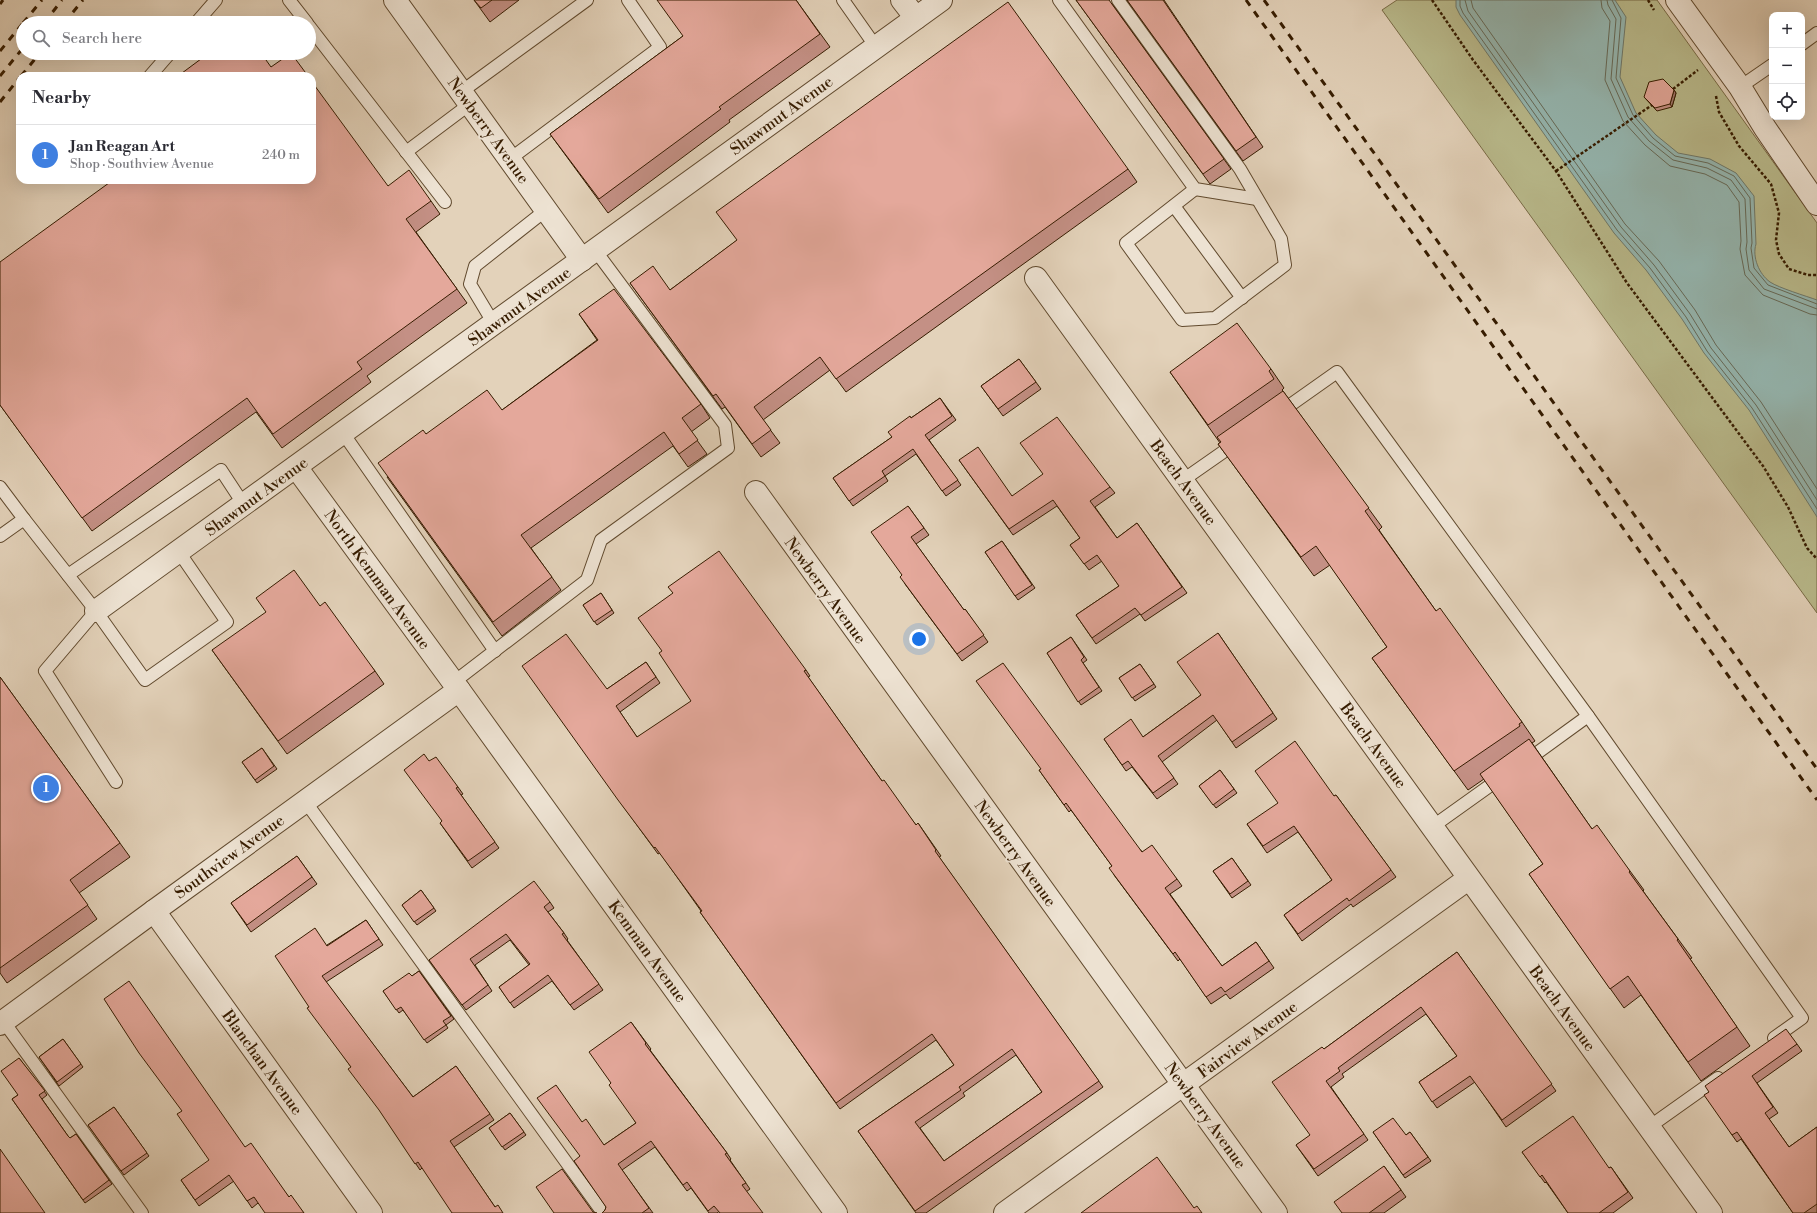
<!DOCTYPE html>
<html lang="en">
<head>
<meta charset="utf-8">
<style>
  body { margin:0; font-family:"Libre Bodoni",serif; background:#f2f2f3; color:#2b2b33 }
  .controls { position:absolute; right:12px; top:12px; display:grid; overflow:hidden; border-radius:8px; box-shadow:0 4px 16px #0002 }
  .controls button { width:36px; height:36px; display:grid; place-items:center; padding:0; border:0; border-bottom:1px solid #e1e1e2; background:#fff; color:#2b2b33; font:20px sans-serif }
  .you { position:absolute; left:919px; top:639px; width:14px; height:14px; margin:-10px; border:3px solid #fff; border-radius:50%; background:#1a73e8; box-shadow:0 0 0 6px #1a73e833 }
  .badge { display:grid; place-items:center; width:26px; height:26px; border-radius:50%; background:#ea580c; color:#fff; font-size:13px; font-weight:700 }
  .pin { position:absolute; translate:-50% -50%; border:2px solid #fff; box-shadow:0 1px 4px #0006 }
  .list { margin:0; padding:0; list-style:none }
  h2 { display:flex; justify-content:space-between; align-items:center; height:52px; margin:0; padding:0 16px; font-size:17px }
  h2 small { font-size:13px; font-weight:400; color:#7c7c81 }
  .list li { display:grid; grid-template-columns:26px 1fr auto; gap:12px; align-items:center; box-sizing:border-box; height:60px; padding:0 16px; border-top:1px solid #e1e1e2 }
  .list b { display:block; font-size:15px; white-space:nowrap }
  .list p { margin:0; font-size:13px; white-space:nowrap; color:#7c7c81 }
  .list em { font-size:13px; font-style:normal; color:#7c7c81 }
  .icon { flex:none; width:22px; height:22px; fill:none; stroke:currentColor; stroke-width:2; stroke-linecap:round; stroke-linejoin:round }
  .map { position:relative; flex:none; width:1817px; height:1213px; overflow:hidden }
  .search { position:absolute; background:#fff; box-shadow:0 4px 16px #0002; left:16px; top:16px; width:300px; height:44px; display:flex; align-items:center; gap:10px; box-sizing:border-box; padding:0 14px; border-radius:22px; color:#7c7c81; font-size:15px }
  .panel { position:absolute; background:#fff; box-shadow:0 4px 16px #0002; left:16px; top:72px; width:300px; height:112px; border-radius:12px }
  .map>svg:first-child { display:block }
</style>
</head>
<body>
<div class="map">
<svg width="1817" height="1213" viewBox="0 0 1817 1213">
  <rect width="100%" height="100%" fill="#e3d2ba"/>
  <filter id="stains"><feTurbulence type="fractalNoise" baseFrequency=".005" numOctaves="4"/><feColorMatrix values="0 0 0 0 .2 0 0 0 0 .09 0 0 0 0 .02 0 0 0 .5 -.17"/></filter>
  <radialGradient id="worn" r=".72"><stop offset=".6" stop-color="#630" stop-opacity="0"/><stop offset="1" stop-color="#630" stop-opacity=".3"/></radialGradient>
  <polygon fill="#b9ba8c" stroke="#786b46" points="1397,0 1657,0 1817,223 1817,613 1382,10"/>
  <path fill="#95b7b1" stroke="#6f796a" d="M1456,0H1615L1626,17L1620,77L1636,113L1656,135L1678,153L1710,159L1736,173L1754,196L1756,244C1752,257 1759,274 1770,282C1779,288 1806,296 1817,300V517L1749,410L1704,353L1682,319L1646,270L1614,233L1460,15L1456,7Z"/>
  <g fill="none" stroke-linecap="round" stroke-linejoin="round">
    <g stroke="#666a58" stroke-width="1">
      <polyline points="1460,0 1460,6 1463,13 1617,230 1650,268 1686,317 1707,351 1752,408 1817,509"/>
      <polyline points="1465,0 1468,11 1621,227 1654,265 1690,314 1711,348 1756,405 1817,500"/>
      <polyline points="1471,0 1473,8 1625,224 1659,261 1695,310 1716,345 1761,402 1817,489"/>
      <polyline points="1601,0 1602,8 1610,21 1605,80 1623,121 1645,145 1670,166 1705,174 1727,185 1739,202 1741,241 1740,249 1745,275 1763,295 1810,314 1817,315"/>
      <polyline points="1607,0 1608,5 1616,19 1611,79 1628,117 1649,141 1673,160 1707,168 1731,180 1745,199 1747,242 1746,249 1749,270 1764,289 1817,309"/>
      <polyline points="1612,0 1621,18 1616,78 1633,115 1653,138 1675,156 1708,163 1734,176 1750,198 1752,243 1751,248 1754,268 1768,285 1817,304"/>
    </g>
    <g stroke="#614a2e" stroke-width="14">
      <g id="service">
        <polyline points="289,0 307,23"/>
        <polyline points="843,0 876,47"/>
        <polyline points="1059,0 1195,189 1257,199"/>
        <polyline points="1118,0 1240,169 1281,239 1285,265 1215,318 1182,320 1126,243 1195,189"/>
        <polyline points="196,23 216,0"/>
        <polyline points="309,26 445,202"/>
        <polyline points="1802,44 1817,33"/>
        <polyline points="150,76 170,53"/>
        <polyline points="1740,87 1772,65"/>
        <polyline points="461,92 587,0"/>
        <polyline points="406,152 470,104"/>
        <polyline points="510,159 660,47 628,0"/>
        <polyline points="1174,206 1242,298"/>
        <polyline points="494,324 470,284 475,266 546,210"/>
        <polyline points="1279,413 1337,372 1588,716 1802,1018 1774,1038"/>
        <polyline points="343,433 495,651"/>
        <polyline points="1183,480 1236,443"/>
        <polyline points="0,487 24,519"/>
        <polyline points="0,536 24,519 96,611 145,680 227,622 179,552"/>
        <polyline points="68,575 221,470 244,505"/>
        <polyline points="96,611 45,671 116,782"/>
        <polyline points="454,682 587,580 601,540 728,448 725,425 595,250"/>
        <polyline points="1526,761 1588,716"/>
        <polyline points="305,801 603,1213"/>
        <polyline points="1432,827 1502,777"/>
        <polyline points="4,1022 142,1213"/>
        <polyline points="1649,1127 1718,1078"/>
      </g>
    </g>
    <g stroke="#614a2e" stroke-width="24">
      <g id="minor">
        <polyline points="395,0 582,260"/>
        <polyline points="902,0 916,18"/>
        <polyline points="1677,0 1740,87 1765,128 1817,204"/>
        <polyline points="1036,278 1711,1213"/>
        <polyline points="756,492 1276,1213"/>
        <polyline points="96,611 941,0"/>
        <polyline points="154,911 371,1213"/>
        <polyline points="0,1024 154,911 459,690 296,467"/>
        <polyline points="1005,1213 1468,879"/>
      </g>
    </g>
    <g stroke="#614a2e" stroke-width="24">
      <polyline id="tertiary" points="459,690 836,1213"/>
    </g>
    <g stroke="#361c00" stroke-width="2.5" stroke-dasharray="3 2" stroke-linecap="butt">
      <polyline points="1432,0 1473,60 1556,171 1627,283 1763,466 1788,507 1807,548 1817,559"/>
      <polyline points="1648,0 1654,10"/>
      <polyline points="1673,89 1698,70"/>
      <polyline points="1716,96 1719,112 1739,146 1771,184 1779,213 1776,240 1779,254 1789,269 1808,275 1817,275"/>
      <polyline points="1556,171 1652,105"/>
    </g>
    <use href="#service" stroke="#ede2d2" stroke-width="12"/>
    <use href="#minor" stroke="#ede2d2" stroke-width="22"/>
    <use href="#tertiary" stroke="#ede2d2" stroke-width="22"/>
    <g stroke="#361c00" stroke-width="3" stroke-dasharray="7 7" stroke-linecap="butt">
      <polyline points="1246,0 1817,800"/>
      <polyline points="1264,0 1817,769"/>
      <polyline points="0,4 3,0"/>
      <polyline points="23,23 42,0"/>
      <polyline points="44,23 62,0"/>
      <polyline points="64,23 83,0"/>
      <polyline points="0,51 23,23"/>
      <polyline points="0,76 23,48"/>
      <polyline points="21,76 40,53"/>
      <polyline points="0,102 20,77"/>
    </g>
  </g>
  <g fill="#c49085" stroke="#361c00" fill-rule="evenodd">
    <polygon points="474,0 519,0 490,22"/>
    <polygon points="796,0 830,47 729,120 730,122 608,213 550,134 683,36"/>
    <polygon points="1076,0 1112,4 1231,169 1210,184"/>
    <polygon points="1127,0 1164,0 1263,147 1243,161"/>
    <polygon points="1674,90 1676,93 1672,107 1657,111 1644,97"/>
    <polygon points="1128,169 1137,182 846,392 830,370 763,420 780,443 761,457 725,407 722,409 630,283 670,290 736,241"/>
    <polygon points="388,186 431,201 440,214 416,232 467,303 367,376 371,382 282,448 256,412 92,531 0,405"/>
    <polygon points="579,314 701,404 710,418 691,432 707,454 688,467 673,446 531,548 561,590 502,636 387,477 426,434 502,410 597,340"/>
    <polygon points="1019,359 1041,389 1003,416 981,386"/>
    <polygon points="1271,369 1284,388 1282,390 1283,391 1382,527 1379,530 1436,611 1522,722 1535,741 1532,743 1592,829 1630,871 1644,890 1643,891 1692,958 1690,959 1750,1046 1701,1081 1641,995 1624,1008 1529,874 1543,864 1484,779 1468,790 1372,658 1387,647 1330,565 1314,576 1232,463 1218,444 1220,443 1170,372"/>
    <polygon points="940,398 956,420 929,440 961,485 946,496 916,454 885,476 888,481 853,506 833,478 892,437 911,418"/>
    <polygon points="959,460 1012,496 1110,487 1115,493 1095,507 1117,538 1137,523 1187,593 1145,621 1140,614 1096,644 1076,615 1119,586 1102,561 1089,570 1070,545 1080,538 1057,506 1013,535"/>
    <polygon points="908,506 929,535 916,544 964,610 965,609 988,642 962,661 905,584 902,575"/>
    <polygon points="1002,541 1035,588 1018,600 985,552"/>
    <polygon points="601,593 614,613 597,625 583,605"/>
    <polygon points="320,606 375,671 384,684 287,754 212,650"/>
    <polygon points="1218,633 1277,719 1236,748 1217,720 1162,762 1178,784 1157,799 1132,767 1126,771 1104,739 1143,737 1201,695"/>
    <polygon points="1071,637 1087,660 1083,663 1102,691 1081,705 1047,653"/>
    <path d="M646,662L660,683L620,712L637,737L806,670L810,676L808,677L882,781L916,825L918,823L941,856L939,857L1103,1087L926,1213H916L858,1131L954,1065L936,1040L840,1109L700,912L701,911L660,853L658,854L623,806L607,689ZM1016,1055L1042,1092L944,1161L920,1128L965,1096L963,1093Z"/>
    <polygon points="1140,664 1156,687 1135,701 1119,678"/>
    <polygon points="0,677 130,857 79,893 97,919 7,983 0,973"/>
    <polygon points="262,748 277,769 257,783 242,762"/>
    <polygon points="429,761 458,787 463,794 461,795 499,848 472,868 440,823 442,821"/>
    <polygon points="1039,770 1177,879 1182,886 1170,894 1222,966 1256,942 1274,968 1230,999 1226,994 1211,1004 1180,959 1178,961 1114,875 1112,866 1071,810 1069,812"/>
    <polygon points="1220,770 1237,793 1216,808 1199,786"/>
    <polygon points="1336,795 1396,877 1353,907 1351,904 1302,941 1284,915 1332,880 1298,832 1267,853 1247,824 1334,796"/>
    <polygon points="297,856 317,884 251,932 231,903"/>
    <polygon points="1232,858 1251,885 1232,898 1213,871"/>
    <polygon points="421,890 436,911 417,925 402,905"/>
    <polygon points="550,902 554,908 548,912 564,933 568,939 567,940 603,990 574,1010 552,981 514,1008 499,987 529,965 510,940 475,965 492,991 466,1010 429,960"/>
    <polygon points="366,920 383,945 326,982 413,1097 456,1066 494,1120 454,1147 495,1207 503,1213 422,1168 420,1170 351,1067 309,1007 327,945"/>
    <polygon points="1457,952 1556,1091 1506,1127 1475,1082 1437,1108 1419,1082 1457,1056 1426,1014 1342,1074 1344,1077 1331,1087 1368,1140 1318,1176 1296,1145 1310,1136 1324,1049"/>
    <polygon points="419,971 454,1019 446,1025 448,1028 427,1043 403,1010 399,1013 383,991 412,976"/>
    <polygon points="631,1022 651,1049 650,1050 727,1153 731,1159 730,1160 750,1189 717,1213 709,1213 691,1188 687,1191 655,1147 622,1170 653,1213 602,1213 605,1210 606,1207 580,1157 582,1122 604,1145 636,1123 611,1083"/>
    <polygon points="63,1039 83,1067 59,1086 39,1057"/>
    <polygon points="1797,1044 1802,1051 1757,1083 1778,1113 1769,1119 1789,1147 1817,1127 1817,1213 1793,1213 1741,1139 1737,1142 1732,1135 1709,1092"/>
    <polygon points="19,1058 47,1095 42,1099 68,1136 70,1138 76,1134 112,1184 85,1203 12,1099 18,1095"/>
    <polygon points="114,1107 149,1156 124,1175 88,1125"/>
    <polygon points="510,1113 526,1135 505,1150 489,1128"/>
    <polygon points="1373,1132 1406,1135 1410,1132 1431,1161 1405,1178"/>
    <polygon points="245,1147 289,1197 304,1213 258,1203 252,1208 234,1181 199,1206 181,1180"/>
    <polygon points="1522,1152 1609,1168 1611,1167 1633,1198 1613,1213 1568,1213 1546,1182 1545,1183"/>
    <polygon points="1384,1166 1406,1197 1384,1213 1342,1213"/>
  </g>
  <polygon fill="#a0766c" stroke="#361c00" points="1674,90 1676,93 1672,107 1670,104"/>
  <g fill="#e4a89b" stroke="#361c00" fill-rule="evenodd">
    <polygon points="474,0 492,0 481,8"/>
    <polygon points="657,0 796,0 820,34 719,107 721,109 599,199 550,134 683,36"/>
    <polygon points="1076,0 1109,0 1224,159 1203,174"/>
    <polygon points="1127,0 1163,0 1256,137 1236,151"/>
    <polygon points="1008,2 1128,169 836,379 820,357 754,407 771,430 752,444 716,394 713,396 630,283 653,266 670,290 737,240 716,212"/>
    <polygon points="209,53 261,53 271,67 291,53 308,76 178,76"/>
    <polygon points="1663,79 1674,90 1670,104 1655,108 1644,97 1649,82"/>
    <polygon points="312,82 388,186 409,170 431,201 406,219 457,289 357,362 362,369 273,434 247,398 82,518 0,405 0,262 113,180 312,180"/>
    <polygon points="614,289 701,404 682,418 698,440 679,454 664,432 521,535 552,577 493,622 378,463 423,430 426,434 487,390 502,410 598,340 579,314"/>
    <polygon points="1237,323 1271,369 1269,371 1274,379 1208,425 1170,372"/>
    <polygon points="1019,359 1036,382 998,409 981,386"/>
    <polygon points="1283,391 1369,508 1365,511 1436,611 1440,608 1522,722 1519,724 1520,726 1454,771 1372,658 1387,647 1316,546 1301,557 1218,444 1221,442 1217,437"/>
    <polygon points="940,398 952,416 925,435 958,480 942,491 913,449 882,471 885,476 849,501 833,478 892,437 888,432 910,416 911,418"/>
    <polygon points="1057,417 1110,487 1090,501 1117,538 1137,523 1182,587 1141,615 1135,608 1092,638 1076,615 1119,586 1097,555 1084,564 1070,545 1080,538 1053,500 1009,529 959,460 978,447 1012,496 1043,474 1020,443"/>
    <polygon points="908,506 924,528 911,537 964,610 965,609 984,635 957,654 900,577 902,575 871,532"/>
    <polygon points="1002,541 1032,585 1015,596 985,552"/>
    <path d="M719,551L806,670L804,671L882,781L884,780L916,825L918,823L936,850L935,851L1099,1081L915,1211L858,1131L954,1065L932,1034L836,1103L700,912L702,911L655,847L654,848L618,800L522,666L566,634L607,689L646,662L656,677L616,706L637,737L691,701L659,653L662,651L638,618L673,593L668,587ZM1012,1049L1042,1092L944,1161L915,1122L961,1090L959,1087Z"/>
    <polygon points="294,570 320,606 325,602 375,671 278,741 212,650 266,612 256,598"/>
    <polygon points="601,593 612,610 594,622 583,605"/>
    <polygon points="1218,633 1273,713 1232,742 1213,715 1158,756 1174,778 1153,793 1128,761 1122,765 1104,739 1131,719 1143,737 1201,695 1177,662"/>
    <polygon points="1071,637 1084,657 1081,660 1099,687 1078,702 1047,653"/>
    <polygon points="1003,663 1142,852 1152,845 1177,879 1165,888 1222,966 1256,942 1269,961 1225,992 1221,987 1206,997 1175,952 1173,954 1109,868 1112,866 1066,803 1064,805 1039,770 1041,769 976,681"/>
    <polygon points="1140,664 1154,684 1132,698 1119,678"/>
    <polygon points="0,677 120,843 70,880 88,905 0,968"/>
    <polygon points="1529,739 1592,829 1597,825 1630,871 1629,872 1678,939 1677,940 1737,1027 1688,1062 1628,976 1610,989 1529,874 1543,864 1480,774"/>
    <polygon points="1295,741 1334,796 1336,795 1391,870 1349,901 1347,898 1298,934 1284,915 1332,880 1294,826 1263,846 1247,824 1278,803 1255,771"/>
    <polygon points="262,748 274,766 255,780 242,762"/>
    <polygon points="424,754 429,761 436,757 458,787 456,788 495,842 468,861 440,823 442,821 404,770"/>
    <polygon points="1220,770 1234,789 1213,805 1199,786"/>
    <polygon points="297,856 312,877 247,925 231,903"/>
    <polygon points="1232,858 1248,881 1230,894 1213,871"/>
    <polygon points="534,881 550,902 544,907 564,933 562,934 599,984 570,1005 548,975 510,1003 499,987 530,964 506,934 470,959 488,985 462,1005 429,960"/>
    <polygon points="421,890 434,908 414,922 402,905"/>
    <polygon points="366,920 379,939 322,976 413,1097 456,1066 490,1114 450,1141 495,1207 498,1205 503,1213 452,1213 418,1162 415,1164 379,1110 348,1069 351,1067 307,1008 309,1007 275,956 315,928 327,946"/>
    <polygon points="1457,952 1552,1084 1502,1120 1470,1076 1432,1102 1419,1082 1457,1056 1421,1007 1338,1068 1340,1071 1326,1081 1364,1134 1314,1169 1296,1145 1310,1135 1272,1082 1322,1047 1324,1049"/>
    <polygon points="419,971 451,1016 443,1021 446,1025 424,1040 401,1007 396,1010 383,991 409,973 412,976"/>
    <polygon points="129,981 245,1147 251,1143 289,1197 291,1195 304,1213 265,1213 254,1197 247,1201 229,1175 195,1200 181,1180 209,1160 177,1114 182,1111 139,1053 104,999"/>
    <polygon points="631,1022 646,1043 645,1044 727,1153 725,1154 746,1183 742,1185 763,1213 720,1213 714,1206 708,1211 687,1182 683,1185 651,1141 618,1164 649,1208 642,1213 602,1213 605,1210 606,1207 574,1161 580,1156 537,1098 556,1085 582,1122 586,1119 604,1145 636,1123 609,1085 611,1083 589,1052"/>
    <polygon points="1786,1029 1797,1044 1752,1076 1773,1107 1765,1113 1789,1147 1817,1127 1817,1204 1804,1213 1793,1213 1737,1132 1732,1135 1704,1095 1709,1092 1705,1086"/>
    <polygon points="63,1039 81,1064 57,1082 39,1057"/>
    <polygon points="19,1058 45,1091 39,1095 68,1136 70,1138 76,1134 109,1180 83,1200 12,1099 18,1095 1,1071"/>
    <polygon points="114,1107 147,1153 121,1171 88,1125"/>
    <polygon points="510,1113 524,1132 502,1147 489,1128"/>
    <polygon points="1573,1116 1609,1168 1611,1167 1628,1192 1599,1213 1568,1213 1542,1175 1540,1177 1522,1152"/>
    <polygon points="1393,1118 1406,1135 1410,1132 1428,1157 1403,1175 1373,1132"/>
    <polygon points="0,1149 45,1213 0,1213"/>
    <polygon points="1157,1157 1194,1208 1197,1206 1202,1213 1081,1213"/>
    <polygon points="1384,1166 1401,1190 1369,1213 1342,1213 1334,1202"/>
    <polygon points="562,1169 593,1212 597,1213 554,1213 536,1187"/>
  </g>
  <g text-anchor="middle" stroke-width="4" stroke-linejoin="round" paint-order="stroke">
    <g font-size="16" fill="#361c00" stroke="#ede2d2">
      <text transform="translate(781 115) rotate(-36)" y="6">Shawmut Avenue</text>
      <text transform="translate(489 130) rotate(54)" y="6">Newberry Avenue</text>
      <text transform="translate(519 306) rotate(-36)" y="6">Shawmut Avenue</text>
      <text transform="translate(1184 482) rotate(54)" y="6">Beach Avenue</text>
      <text transform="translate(256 496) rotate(-36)" y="6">Shawmut Avenue</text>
      <text transform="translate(378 579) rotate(54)" y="6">North Kemman Avenue</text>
      <text transform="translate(826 590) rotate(54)" y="6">Newberry Avenue</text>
      <text transform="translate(1374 745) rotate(54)" y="6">Beach Avenue</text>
      <text transform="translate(1016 853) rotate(54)" y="6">Newberry Avenue</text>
      <text transform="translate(229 856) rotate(-36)" y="6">Southview Avenue</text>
      <text transform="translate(648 951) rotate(54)" y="6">Kemman Avenue</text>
      <text transform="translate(1563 1008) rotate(54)" y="6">Beach Avenue</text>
      <text transform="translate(1247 1039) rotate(-36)" y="6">Fairview Avenue</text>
      <text transform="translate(263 1062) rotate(54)" y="6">Blanchan Avenue</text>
      <text transform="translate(1206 1115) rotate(54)" y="6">Newberry Avenue</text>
    </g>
  </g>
  <rect width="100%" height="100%" filter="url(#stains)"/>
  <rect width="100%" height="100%" fill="url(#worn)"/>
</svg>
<div class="controls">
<button>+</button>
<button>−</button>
<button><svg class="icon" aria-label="locate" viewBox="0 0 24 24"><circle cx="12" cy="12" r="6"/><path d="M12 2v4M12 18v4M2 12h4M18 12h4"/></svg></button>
</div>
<div class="you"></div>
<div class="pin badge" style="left:46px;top:788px;background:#3f7fe0">1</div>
<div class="search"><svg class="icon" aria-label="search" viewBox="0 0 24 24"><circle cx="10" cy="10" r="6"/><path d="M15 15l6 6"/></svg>Search here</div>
<section class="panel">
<h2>Nearby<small></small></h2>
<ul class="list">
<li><span class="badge" style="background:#3f7fe0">1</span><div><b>Jan Reagan Art</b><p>Shop · Southview Avenue</p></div><em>240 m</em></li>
</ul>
</section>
</div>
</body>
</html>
